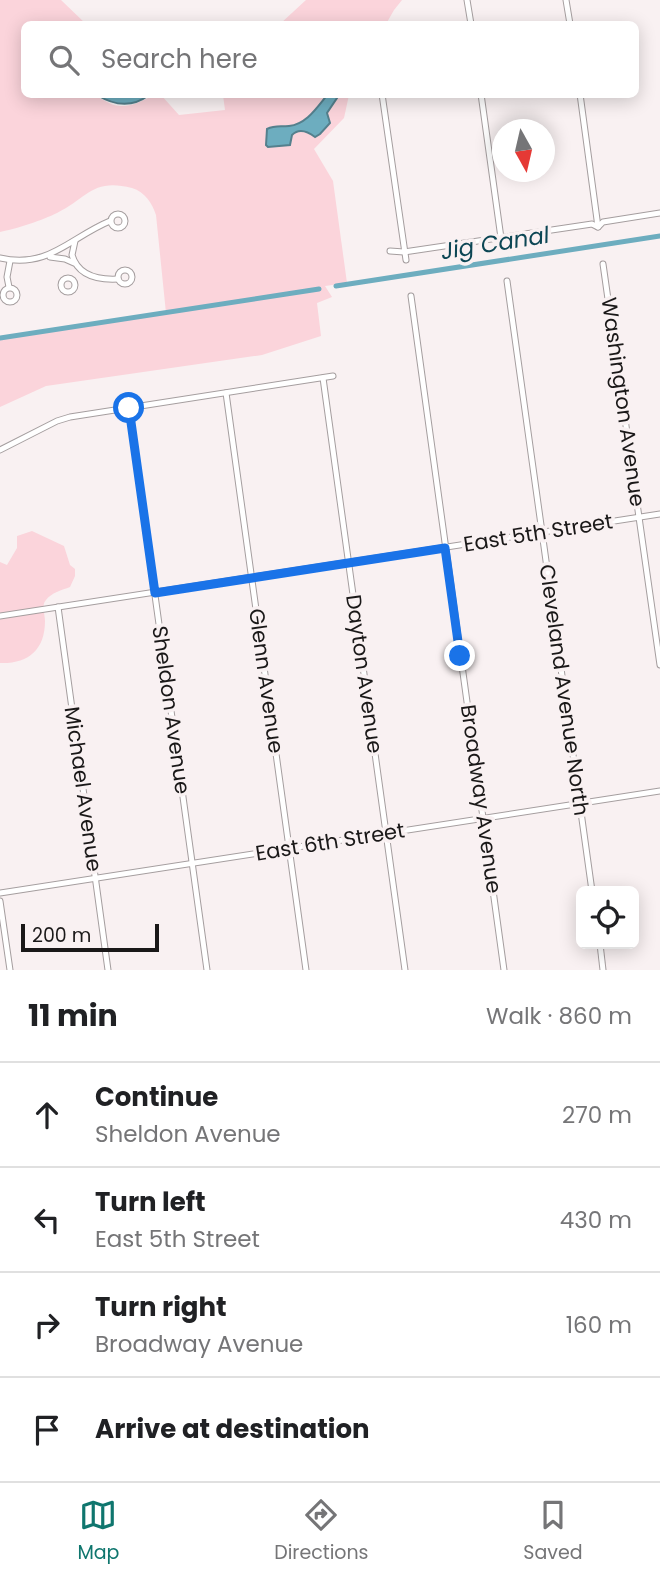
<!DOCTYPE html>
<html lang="en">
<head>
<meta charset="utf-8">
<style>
  body { margin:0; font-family:Poppins,sans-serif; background:#f2f2f2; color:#202124 }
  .controls { position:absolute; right:21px; bottom:21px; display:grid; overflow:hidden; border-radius:10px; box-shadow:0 4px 18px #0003 }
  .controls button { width:63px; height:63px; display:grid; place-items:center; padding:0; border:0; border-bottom:2px solid #e0e0e0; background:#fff; color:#202124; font:35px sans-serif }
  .compass { position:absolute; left:492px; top:119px; width:63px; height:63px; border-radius:50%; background:#fff; box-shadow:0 4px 18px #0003; rotate:172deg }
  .scale { position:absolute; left:21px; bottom:18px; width:138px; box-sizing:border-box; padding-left:7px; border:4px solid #1a1818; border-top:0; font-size:19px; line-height:24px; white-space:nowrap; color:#1a1818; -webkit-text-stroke:5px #f9f1f2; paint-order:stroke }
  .stop { position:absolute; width:21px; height:21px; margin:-16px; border:5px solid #1a73e8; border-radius:50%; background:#fff }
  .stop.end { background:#1a73e8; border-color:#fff; box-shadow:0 2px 7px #0008 }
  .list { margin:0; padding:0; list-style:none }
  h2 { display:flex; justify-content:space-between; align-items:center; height:91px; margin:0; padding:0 28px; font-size:30px }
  h2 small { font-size:23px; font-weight:400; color:#757577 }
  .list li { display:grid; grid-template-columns:46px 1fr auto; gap:21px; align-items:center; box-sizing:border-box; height:105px; padding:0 28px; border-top:2px solid #e0e0e0 }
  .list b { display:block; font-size:26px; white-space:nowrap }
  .list p { margin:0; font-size:23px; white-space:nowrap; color:#757577 }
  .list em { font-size:23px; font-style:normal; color:#757577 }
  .icon { flex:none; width:38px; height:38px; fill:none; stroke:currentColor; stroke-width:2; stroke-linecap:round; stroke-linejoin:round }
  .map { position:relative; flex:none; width:660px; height:970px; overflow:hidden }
  .search { position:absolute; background:#fff; box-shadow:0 4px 18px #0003; left:21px; right:21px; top:21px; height:77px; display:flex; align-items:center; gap:18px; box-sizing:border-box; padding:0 24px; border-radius:10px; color:#757577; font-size:26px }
  .sheet { height:511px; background:#fff }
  nav { display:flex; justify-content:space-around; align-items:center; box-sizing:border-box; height:98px; border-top:2px solid #e0e0e0; background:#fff; font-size:19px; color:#757577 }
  nav a { display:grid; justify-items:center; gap:4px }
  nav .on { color:#0f766e }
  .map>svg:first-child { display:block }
</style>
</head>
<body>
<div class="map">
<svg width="660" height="970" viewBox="0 0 660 970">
  <rect width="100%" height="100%" fill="#f9f1f2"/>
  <g fill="#fbd4db">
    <path d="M0,0H61L86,24H24V94C46,95 69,92 91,95C101,96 109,106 120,106C138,107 147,95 161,95L179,115L225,110L223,95H328C318,105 309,121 295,125C285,127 277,126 267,129L266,144L291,143L292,135C299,128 308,131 315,136L320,134L330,123L326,115L331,103L339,95H349L344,118L314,149L333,181L347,283L325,286L332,297L317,303L321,336L262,355L46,386L0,407V338L166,313L156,215C152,203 145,192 132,188C92,178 88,198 57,213C43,220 16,229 0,232Z"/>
    <polygon points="306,0 402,0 394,10 386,24 280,24"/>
    <path d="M32,531L64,546L70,565L75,569V576L70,587C62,590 51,593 46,600C41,605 45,614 45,621C45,650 28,664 0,663V562L7,565L17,548V536Z"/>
  </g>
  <g fill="#6dadbf" stroke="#54808d" stroke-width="2">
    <path d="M328,94L339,95L327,113L330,123L320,134L315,137C307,131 299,128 292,135L290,145L268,147L266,145L267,129C275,125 280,127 289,126C307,124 317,107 328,94Z"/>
    <path d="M97,95H149C132,108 115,106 97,95Z"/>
  </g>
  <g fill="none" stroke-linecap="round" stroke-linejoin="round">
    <g stroke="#6dadbf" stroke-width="5">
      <polyline points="336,286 660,236"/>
      <polyline points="0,338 319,289"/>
    </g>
    <g stroke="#a59e9f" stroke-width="7">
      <g id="minor">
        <polyline points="467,0 471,24"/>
        <polyline points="566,0 570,24"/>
        <polyline points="382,94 406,260"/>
        <polyline points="481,94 501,238"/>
        <polyline points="580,94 598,227"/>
        <circle cx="118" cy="221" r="7"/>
        <path d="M75,241L72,255C78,276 99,280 118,279"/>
        <polyline points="390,251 404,252 592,224 598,227 603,222 660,213"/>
        <polyline points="50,257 65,259 74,263"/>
        <path d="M0,258C49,269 69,238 110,221"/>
        <polyline points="603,264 660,665"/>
        <circle cx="125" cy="277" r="7"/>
        <circle cx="68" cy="285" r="7"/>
        <polyline points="507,281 592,891"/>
        <polyline points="9,287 7,277 10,261"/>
        <circle cx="10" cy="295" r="7"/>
        <polyline points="411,296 504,970"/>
        <polyline points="323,378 405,970"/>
        <polyline points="226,393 306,970"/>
        <polyline points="129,408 207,970"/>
        <polyline points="0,450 57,421 70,417 333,376"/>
        <polyline points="58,607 108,970"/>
        <polyline points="0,616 660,514"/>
        <polyline points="0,893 660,791"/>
        <polyline points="0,901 10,970"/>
        <polyline points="600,944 603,970"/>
      </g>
    </g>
    <use href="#minor" stroke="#fff" stroke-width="5"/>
  </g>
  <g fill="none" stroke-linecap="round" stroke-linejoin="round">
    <polyline stroke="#1a73e8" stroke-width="9" points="129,408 155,593 445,548 460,656"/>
  </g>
  <g text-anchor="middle" stroke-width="7" stroke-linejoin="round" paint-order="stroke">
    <g font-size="21" fill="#1a1818" stroke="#f9f1f2">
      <text transform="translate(623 402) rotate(82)" y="7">Washington Avenue</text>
      <text transform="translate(538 533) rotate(-9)" y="7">East 5th Street</text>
      <text transform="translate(364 674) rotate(82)" y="7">Dayton Avenue</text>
      <text transform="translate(266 681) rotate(82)" y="7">Glenn Avenue</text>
      <text transform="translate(564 690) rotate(82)" y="7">Cleveland Avenue North</text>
      <text transform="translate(171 710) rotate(82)" y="7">Sheldon Avenue</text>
      <text transform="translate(83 789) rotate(82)" y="7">Michael Avenue</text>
      <text transform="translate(481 799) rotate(82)" y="7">Broadway Avenue</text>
      <text transform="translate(330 842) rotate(-9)" y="7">East 6th Street</text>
    </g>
    <g font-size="23" font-style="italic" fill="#0c4654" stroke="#f9f1f2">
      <text transform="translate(495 243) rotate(-9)" y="8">Jig Canal</text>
    </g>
  </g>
</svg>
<div class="controls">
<button><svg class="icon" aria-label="locate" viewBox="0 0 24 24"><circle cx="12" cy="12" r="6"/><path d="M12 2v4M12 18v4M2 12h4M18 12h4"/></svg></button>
</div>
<svg class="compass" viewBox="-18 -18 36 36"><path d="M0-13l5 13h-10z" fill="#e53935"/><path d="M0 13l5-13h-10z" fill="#757577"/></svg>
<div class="scale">200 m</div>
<div class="stop" style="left:129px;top:408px"></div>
<div class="stop end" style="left:460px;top:656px"></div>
<div class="search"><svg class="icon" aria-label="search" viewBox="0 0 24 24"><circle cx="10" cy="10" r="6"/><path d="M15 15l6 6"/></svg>Search here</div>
</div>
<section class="sheet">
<h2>11 min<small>Walk · 860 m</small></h2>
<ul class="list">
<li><svg class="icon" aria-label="ahead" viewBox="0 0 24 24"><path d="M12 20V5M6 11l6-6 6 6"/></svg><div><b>Continue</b><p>Sheldon Avenue</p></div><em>270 m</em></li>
<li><svg class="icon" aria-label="left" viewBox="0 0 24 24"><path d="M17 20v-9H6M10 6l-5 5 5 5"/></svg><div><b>Turn left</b><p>East 5th Street</p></div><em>430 m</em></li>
<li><svg class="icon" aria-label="right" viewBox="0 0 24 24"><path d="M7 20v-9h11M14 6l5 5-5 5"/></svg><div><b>Turn right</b><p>Broadway Avenue</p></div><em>160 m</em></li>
<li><svg class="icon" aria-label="arrive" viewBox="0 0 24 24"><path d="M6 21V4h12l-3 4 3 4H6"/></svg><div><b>Arrive at destination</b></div></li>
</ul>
</section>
<nav>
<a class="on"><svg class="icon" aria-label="map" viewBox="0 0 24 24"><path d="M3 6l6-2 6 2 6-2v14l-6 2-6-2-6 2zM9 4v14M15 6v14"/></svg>Map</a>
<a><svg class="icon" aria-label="directions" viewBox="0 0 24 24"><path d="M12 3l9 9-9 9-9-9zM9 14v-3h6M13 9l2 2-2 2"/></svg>Directions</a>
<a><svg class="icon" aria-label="saved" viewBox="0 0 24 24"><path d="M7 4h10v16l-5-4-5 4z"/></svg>Saved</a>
</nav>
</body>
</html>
